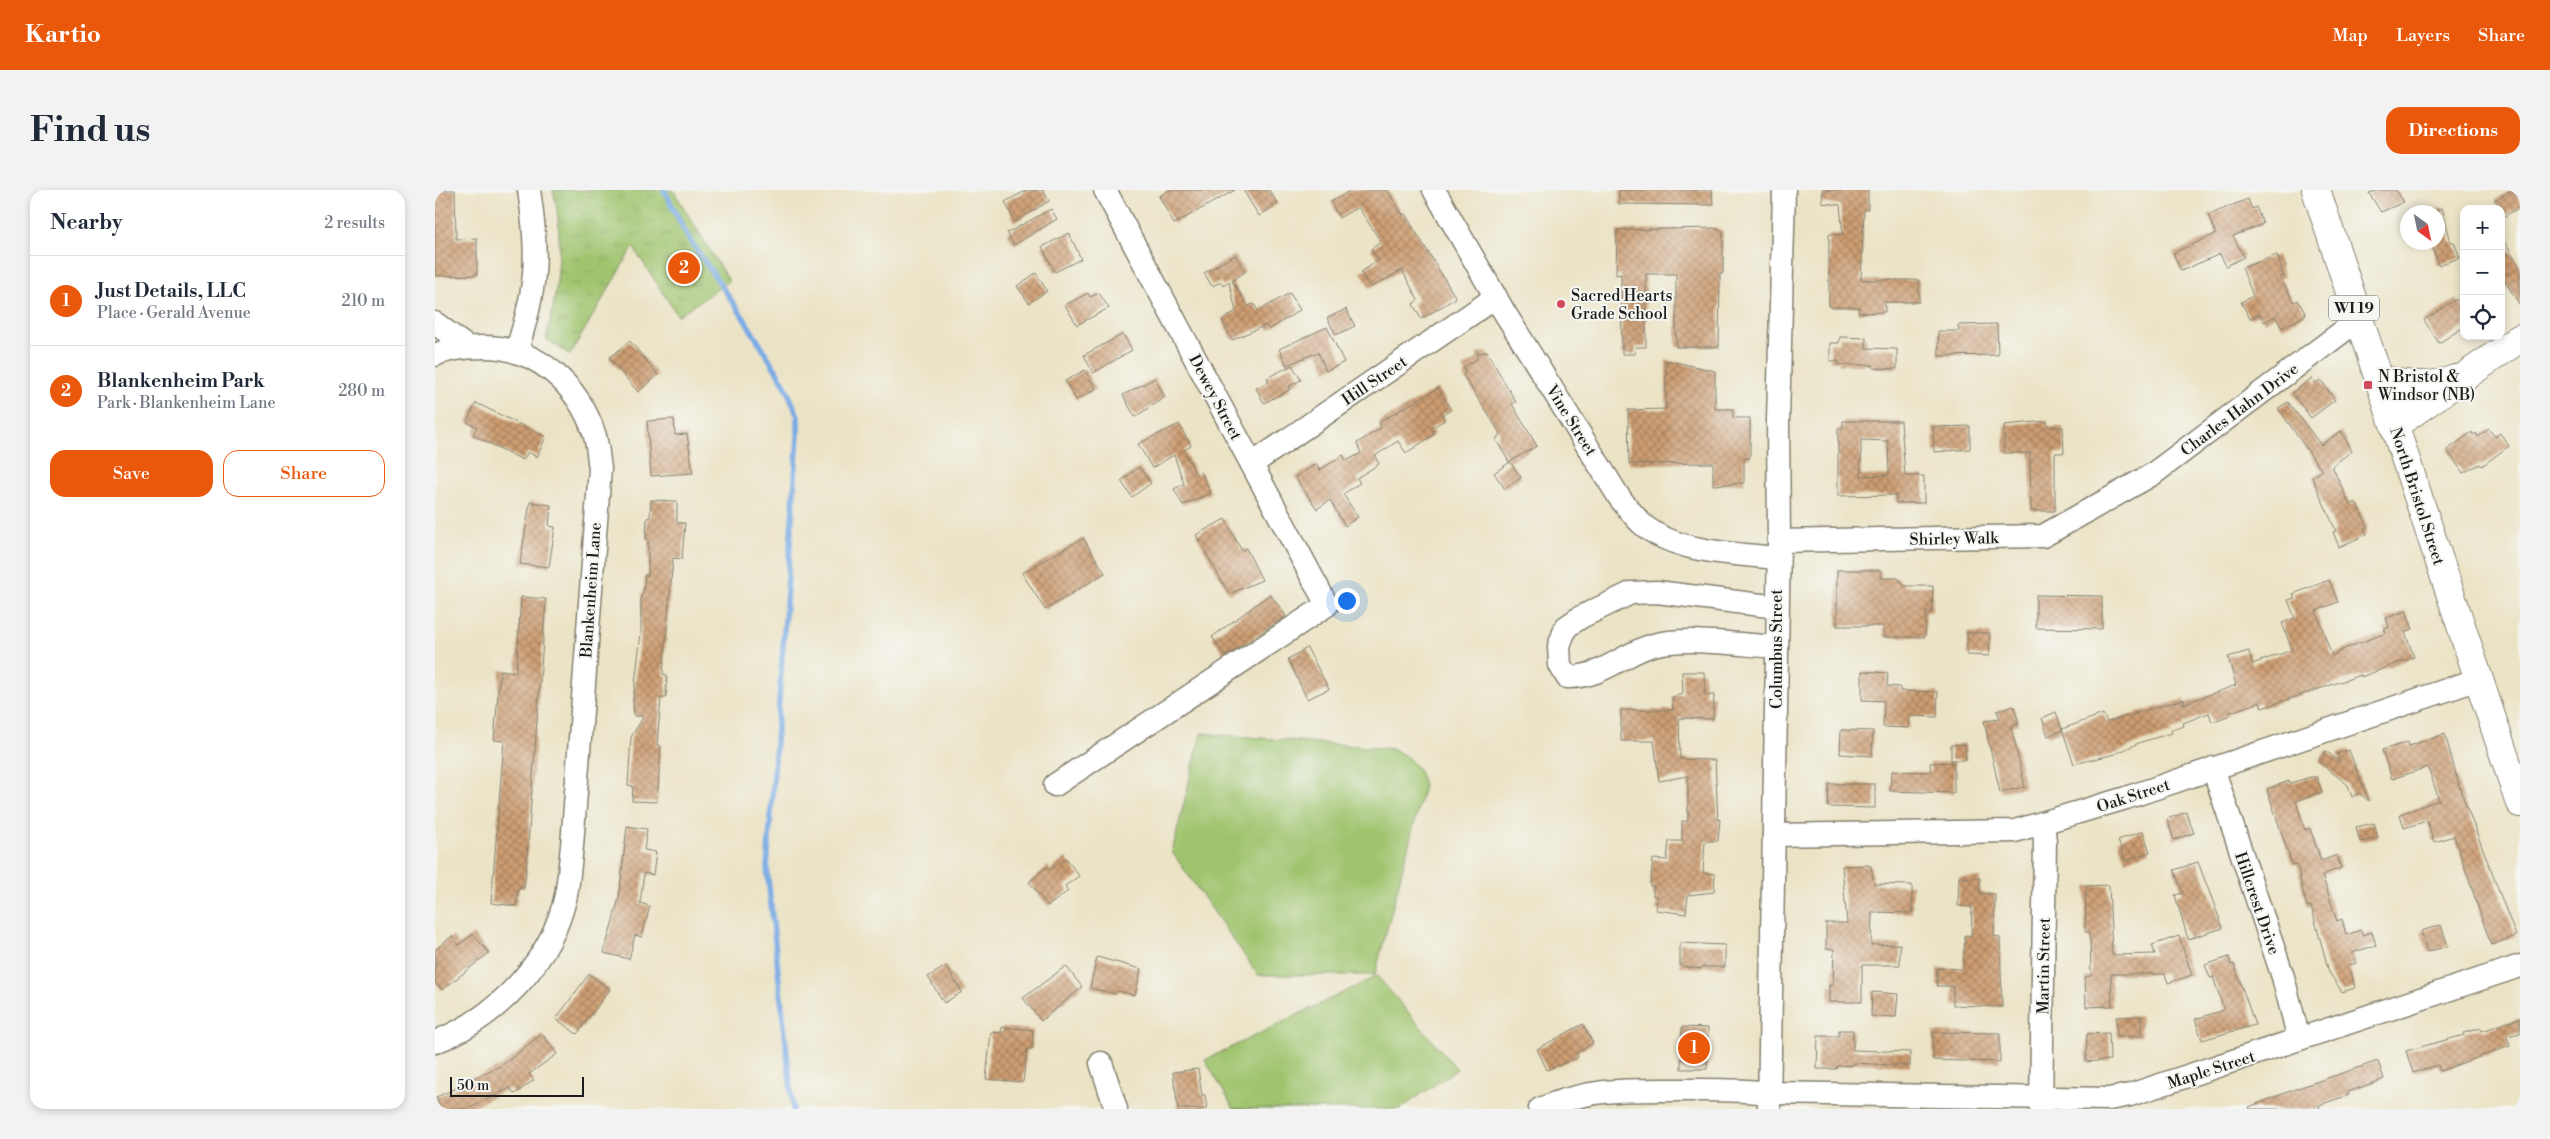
<!DOCTYPE html>
<html lang="en">
<head>
<meta charset="utf-8">
<style>
  body { margin:0; font-family:"Libre Bodoni",serif; background:#f2f2f3; color:#1f2937 }
  .controls { position:absolute; right:15px; top:15px; display:grid; overflow:hidden; border-radius:10px; box-shadow:0 2px 8px #0003 }
  .controls button { width:45px; height:45px; display:grid; place-items:center; padding:0; border:0; border-bottom:1px solid #e0e1e3; background:#fff; color:#1f2937; font:25px sans-serif }
  .compass { position:absolute; left:1965px; top:15px; width:45px; height:45px; border-radius:50%; background:#fff; box-shadow:0 2px 8px #0003; rotate:147deg }
  .scale { position:absolute; left:15px; bottom:12px; width:134px; box-sizing:border-box; padding-left:5px; border:2px solid #1c1c1c; border-top:0; font-size:14px; line-height:18px; white-space:nowrap; color:#1c1c1c; -webkit-text-stroke:4px #f6f6f2; paint-order:stroke }
  .you { position:absolute; left:911px; top:410px; width:18px; height:18px; margin:-12px; border:4px solid #fff; border-radius:50%; background:#1a73e8; box-shadow:0 0 0 8px #1a73e833 }
  .badge { display:grid; place-items:center; width:32px; height:32px; border-radius:50%; background:#ea580c; color:#fff; font-size:16px; font-weight:700 }
  .pin { position:absolute; translate:-50% -50%; border:2px solid #fff; box-shadow:0 1px 5px #0006 }
  .list { margin:0; padding:0; list-style:none }
  h2 { display:flex; justify-content:space-between; align-items:center; height:65px; margin:0; padding:0 20px; font-size:21px }
  h2 small { font-size:16px; font-weight:400; color:#747a83 }
  .list li { display:grid; grid-template-columns:32px 1fr auto; gap:15px; align-items:center; box-sizing:border-box; height:90px; padding:0 20px; border-top:1px solid #e0e1e3 }
  .list b { display:block; font-size:19px; white-space:nowrap }
  .list p { margin:0; font-size:16px; white-space:nowrap; color:#747a83 }
  .list em { font-size:16px; font-style:normal; color:#747a83 }
  .actions { display:flex; gap:10px; padding:15px 20px }
  .actions a { flex:1; padding:11px 0; border:1px solid #ea580c; border-radius:15px; text-align:center; font-size:18px; color:#ea580c }
  .actions .main { background:#ea580c; color:#fff }
  .icon { flex:none; width:28px; height:28px; fill:none; stroke:currentColor; stroke-width:2; stroke-linecap:round; stroke-linejoin:round }
  .map { position:relative; flex:none; width:2085px; height:919px; overflow:hidden; border-radius:15px }
  header { display:flex; align-items:center; gap:30px; box-sizing:border-box; height:70px; padding:0 25px; background:#ea580c; color:#fff }
  header strong { font-size:24px }
  nav { display:flex; gap:28px; margin-inline-start:auto; font-size:18px }
  .intro { display:flex; align-items:center; justify-content:space-between; box-sizing:border-box; height:120px; padding:0 30px }
  h1 { margin:0; font-size:35px }
  .button { padding:12px 22px; border-radius:15px; background:#ea580c; color:#fff; font-size:18px; font-weight:700 }
  main { display:flex; gap:30px; padding:0 30px }
  aside { flex:1; background:#fff; border-radius:15px; box-shadow:0 2px 8px #0003 }
  .map>svg:first-child { display:block }
</style>
</head>
<body>
<header>
<strong>Kartio</strong>
<nav><a>Map</a><a>Layers</a><a>Share</a></nav>
</header>
<div class="intro"><h1>Find us</h1><a class="button">Directions</a></div>
<main>
<aside>
<h2>Nearby<small>2 results</small></h2>
<ul class="list">
<li><span class="badge">1</span><div><b>Just Details, LLC</b><p>Place · Gerald Avenue</p></div><em>210 m</em></li>
<li><span class="badge">2</span><div><b>Blankenheim Park</b><p>Park · Blankenheim Lane</p></div><em>280 m</em></li>
</ul>
<div class="actions"><a class="main">Save</a><a>Share</a></div>
</aside>
<div class="map">
<svg width="2085" height="919" viewBox="0 0 2085 919">
  <defs>
    <pattern id="park-tufts" width="24" height="20" patternUnits="userSpaceOnUse" patternTransform="scale(1.25)"><rect width="24" height="20" fill="#a0c46e"/><path d="M3 7l-1-3M5 7V3M7 7l1-3M15 17l-1-3M17 17v-4M19 17l1-3" fill="none" stroke="#89a85f"/></pattern>
    <pattern id="building-cross-hatch" width="8" height="8" patternUnits="userSpaceOnUse" patternTransform="scale(1.25)"><rect width="8" height="8" fill="#ce9e72"/><path d="M0 0l8 8M0 8l8-8" fill="none" stroke="#a6805d"/></pattern>
  </defs>
  <rect width="100%" height="100%" fill="#f6f6f2"/>
  <filter id="ink" filterUnits="userSpaceOnUse"><feTurbulence type="fractalNoise" baseFrequency=".02" numOctaves="2"/><feDisplacementMap in="SourceGraphic" scale="10" xChannelSelector="R" yChannelSelector="G"/><feConvolveMatrix kernelMatrix="1 2 1 2 8 2 1 2 1" color-interpolation-filters="sRGB"/></filter>
  <filter id="wash" filterUnits="userSpaceOnUse"><feTurbulence type="fractalNoise" baseFrequency=".0096" numOctaves="4" result="noise"/><feDisplacementMap in="SourceGraphic" scale="20" xChannelSelector="R" yChannelSelector="G"/><feGaussianBlur stdDeviation="1.12" result="paint"/><feColorMatrix in="noise" values="0 0 0 0 0 0 0 0 0 0 0 0 0 0 0 0 0 1.4 0 .05"/><feComposite in="paint" operator="in"/></filter>
  <g filter="url(#wash)">
    <rect width="100%" height="100%" fill="#ebe3c5"/>
    <path fill="url(#park-tufts)" stroke="#5e7045" d="M118,0H238L294,91L243,126L198,57L135,165L111,149C123,101 130,49 118,0Z"/>
    <g fill="#a0c46e" stroke="#5e7045">
      <path d="M766,543L958,559C975,567 985,577 989,596L940,785H823L737,662Z"/>
      <polygon points="942,786 1022,879 965,919 799,919 770,870"/>
    </g>
    <g fill="none" stroke-linecap="round" stroke-linejoin="round">
      <polyline stroke="#78aae4" stroke-width="5.5" points="229,0 254,49 308,127 349,193 363,226 363,246 332,678 358,919"/>
    </g>
    <g id="blocks">
      <g fill="url(#building-cross-hatch)" fill-rule="evenodd">
        <polygon points="0,0 20,0 21,49 42,48 42,85 0,86"/>
        <polygon points="592,0 608,0 614,11 580,32 570,12"/>
        <polygon points="734,0 800,0 739,34 724,6"/>
        <polygon points="808,0 834,0 843,14 824,26"/>
        <polygon points="916,0 952,0 968,25 970,24 1021,108 986,129 978,114 983,110 967,80 935,98 926,82 944,70 936,59 946,52 923,17 904,28 896,12"/>
        <polygon points="1184,0 1277,0 1278,15 1184,14"/>
        <polygon points="1388,0 1433,0 1433,20 1429,20 1426,90 1484,90 1484,112 1450,112 1450,122 1423,123 1424,117 1394,117 1394,44 1408,45 1405,15 1387,13"/>
        <polygon points="1945,0 1961,0 1969,12 1946,22 1934,3"/>
        <polygon points="2076,0 2085,10 2085,17 2070,26 2060,10"/>
        <polygon points="1813,9 1817,19 1821,17 1828,34 1798,46 1809,67 1791,76 1785,64 1746,81 1738,63 1781,44 1773,25"/>
        <polygon points="2007,18 2016,52 2019,52 2025,68 2003,75 1996,52 2002,52 2002,19"/>
        <polygon points="616,19 622,29 579,55 572,43"/>
        <polygon points="1279,38 1288,41 1288,83 1285,83 1284,157 1241,157 1241,84 1211,84 1211,157 1201,157 1200,164 1187,164 1186,84 1181,85 1182,40"/>
        <polygon points="634,43 646,69 620,82 607,57"/>
        <polygon points="2066,47 2085,77 2085,115 2066,85"/>
        <polygon points="800,65 810,82 797,91 813,116 819,114 823,121 855,103 865,120 834,140 831,135 797,150 787,130 801,121 794,92 788,96 786,92 777,96 769,83"/>
        <polygon points="1842,65 1849,86 1845,87 1859,112 1863,110 1871,125 1847,138 1840,126 1829,132 1825,124 1815,129 1806,112 1818,106 1807,78"/>
        <polygon points="601,83 612,101 594,113 582,96"/>
        <polygon points="653,103 655,107 664,103 674,118 642,135 630,115"/>
        <polygon points="2021,109 2029,120 2029,137 2004,153 1989,130"/>
        <polygon points="911,119 920,136 901,145 892,128"/>
        <polygon points="1562,134 1563,165 1504,166 1503,141 1524,141 1523,135"/>
        <polygon points="892,137 909,172 891,181 883,162 852,175 844,159"/>
        <polygon points="688,144 697,160 658,183 649,165"/>
        <polygon points="1405,147 1431,148 1431,158 1462,159 1462,179 1438,178 1438,175 1404,175 1404,171 1395,171 1395,153 1404,153"/>
        <polygon points="195,151 223,185 203,202 174,168"/>
        <polygon points="1052,162 1081,212 1077,214 1102,256 1074,272 1061,250 1065,243 1028,185 1031,183 1028,177 1042,169 1042,163"/>
        <polygon points="1231,170 1280,181 1280,219 1298,219 1298,228 1315,228 1315,268 1309,268 1309,293 1278,295 1278,273 1194,274 1193,220 1231,219"/>
        <polygon points="857,175 866,190 854,196 856,199 829,213 821,198 834,192 832,188"/>
        <polygon points="650,180 661,199 641,210 630,191"/>
        <polygon points="720,188 730,207 700,227 688,205"/>
        <polygon points="1877,188 1880,193 1886,190 1900,210 1876,228 1857,203"/>
        <polygon points="1003,198 1016,220 1007,225 1010,230 996,238 1000,244 971,263 963,251 940,266 944,274 922,288 925,293 908,304 923,327 910,336 895,310 882,319 860,287 881,274 885,280 908,265 911,271 926,263 922,253 946,238 944,234 946,231"/>
        <polygon points="1853,212 1886,255 1906,241 1917,261 1897,276 1915,315 1921,312 1933,337 1929,338 1932,344 1904,357 1898,342 1901,341 1877,287 1887,281 1843,218"/>
        <polygon points="41,213 111,247 102,267 93,262 88,270 38,245 42,237 32,232"/>
        <polygon points="239,229 240,245 252,244 258,283 216,286 212,231"/>
        <path d="M1408,231H1466L1470,286H1489V313H1461V305L1403,306V239L1408,238ZM1426,250L1453,251L1454,285L1426,286Z"/>
        <polygon points="1612,231 1613,237 1628,237 1629,263 1620,263 1620,321 1596,321 1595,263 1569,263 1569,235"/>
        <polygon points="744,234 756,256 749,260 761,285 766,282 776,303 748,315 739,299 749,294 739,265 717,278 703,254"/>
        <polygon points="1535,236 1535,259 1499,262 1498,237"/>
        <polygon points="2054,239 2060,247 2065,243 2074,256 2047,276 2045,274 2028,283 2012,260 2037,242 2038,245 2041,243 2043,247"/>
        <polygon points="1075,272 1086,287 1070,299 1059,283"/>
        <polygon points="704,277 716,293 697,307 686,291"/>
        <polygon points="216,310 242,311 242,333 250,333 247,369 238,368 228,484 232,485 231,508 226,508 222,555 226,556 222,612 197,611 198,596 193,595 196,547 209,526 199,526 198,510 206,443 206,404 208,404 210,385 213,386 213,349 211,349 212,328 215,327"/>
        <polygon points="95,312 116,315 114,336 120,337 114,377 85,374"/>
        <polygon points="790,329 807,361 811,358 827,390 794,404 761,345"/>
        <polygon points="648,348 670,383 610,420 587,383"/>
        <polygon points="1402,380 1446,380 1446,388 1463,388 1470,396 1498,396 1497,422 1491,422 1490,447 1449,447 1449,436 1402,436"/>
        <polygon points="1894,390 1903,412 1881,421 1897,466 1909,459 1951,443 1949,439 1954,438 1951,428 1971,421 1978,439 1970,442 1979,467 1926,487 1926,485 1827,518 1825,512 1793,523 1795,525 1777,532 1774,523 1748,533 1749,536 1736,540 1737,543 1706,552 1680,564 1639,574 1627,539 1668,524 1672,532 1749,509 1748,514 1801,495 1793,467 1814,461 1817,474 1857,460 1847,433 1860,428 1853,410 1860,408 1858,404"/>
        <polygon points="835,404 851,426 791,466 777,447"/>
        <polygon points="1601,405 1667,406 1667,439 1601,438"/>
        <polygon points="86,407 111,409 91,681 89,698 84,698 81,716 56,713 69,551 59,550 65,480 81,482"/>
        <polygon points="1532,443 1555,443 1554,466 1532,465"/>
        <polygon points="872,458 894,499 872,509 853,469"/>
        <polygon points="1427,481 1453,483 1452,496 1465,497 1465,501 1503,502 1502,527 1475,526 1474,538 1448,537 1449,511 1427,510"/>
        <polygon points="1247,482 1269,482 1270,505 1279,505 1278,529 1244,528 1245,569 1280,570 1283,629 1285,629 1283,651 1270,651 1268,683 1280,684 1279,702 1253,705 1251,724 1221,720 1222,706 1218,706 1218,696 1215,696 1218,669 1232,670 1234,651 1247,651 1247,631 1253,631 1253,586 1224,591 1219,551 1186,551 1186,520 1238,520 1237,507 1248,504"/>
        <polygon points="1579,516 1584,534 1576,536 1590,597 1565,602 1549,531 1565,529 1562,521"/>
        <polygon points="1621,522 1627,540 1613,546 1607,528"/>
        <polygon points="1406,540 1438,541 1437,566 1405,564"/>
        <polygon points="2010,544 2025,599 2081,746 2056,755 2019,646 1999,652 1992,631 1969,638 1965,624 2004,610 1993,577 1957,589 1947,560 1973,552 1974,556"/>
        <polygon points="1530,554 1531,570 1516,570 1516,555"/>
        <polygon points="1914,560 1924,586 1934,611 1924,603 1917,607 1913,595 1883,571 1891,561 1905,572 1902,564"/>
        <polygon points="1519,572 1519,603 1455,601 1457,581 1496,582 1495,573"/>
        <polygon points="1876,587 1882,587 1887,602 1861,611 1870,640 1875,638 1886,671 1902,665 1906,678 1887,685 1902,731 1907,729 1911,745 1926,740 1928,745 1937,742 1941,755 1917,763 1921,773 1914,775 1920,798 1907,802 1894,782 1876,716 1872,717 1868,702 1862,674 1857,675 1832,599 1854,591 1855,593"/>
        <polygon points="1394,594 1440,594 1440,618 1393,617"/>
        <polygon points="1751,622 1759,643 1739,650 1732,629"/>
        <polygon points="1939,633 1943,648 1925,652 1921,637"/>
        <polygon points="192,636 212,639 209,660 221,662 218,685 209,683 205,713 215,716 207,747 200,745 194,769 169,763 184,708"/>
        <polygon points="1708,641 1715,662 1690,671 1683,650"/>
        <polygon points="631,668 644,686 630,696 633,701 613,716 594,692 613,676 615,680"/>
        <polygon points="1763,672 1788,738 1753,749 1740,705 1748,703 1739,680"/>
        <polygon points="1432,675 1436,676 1439,694 1477,695 1477,723 1437,722 1436,755 1465,754 1465,775 1427,775 1427,812 1394,812 1394,795 1398,796 1399,759 1391,759 1391,733 1412,733 1407,676"/>
        <polygon points="1524,687 1545,688 1545,703 1560,704 1559,746 1565,747 1567,817 1518,815 1518,796 1502,796 1502,778 1528,779 1530,745 1536,746 1537,717 1523,716"/>
        <polygon points="1674,695 1677,765 1720,764 1717,755 1744,746 1757,785 1733,793 1730,784 1676,784 1677,816 1651,817 1650,787 1656,786 1655,749 1653,742 1650,742 1651,696"/>
        <polygon points="2006,735 2013,756 1992,762 1986,741"/>
        <polygon points="38,744 54,763 7,800 0,792 0,760 17,746 24,755"/>
        <polygon points="1245,753 1290,755 1290,777 1267,777 1266,779 1245,776"/>
        <polygon points="662,767 706,779 700,805 682,801 681,804 655,798"/>
        <polygon points="1794,767 1796,775 1799,774 1820,835 1767,850 1760,829 1789,820 1778,787 1775,788 1770,775"/>
        <polygon points="511,776 527,802 509,813 493,787"/>
        <polygon points="631,776 647,797 606,831 588,808"/>
        <polygon points="154,784 175,799 142,844 121,829"/>
        <polygon points="1437,802 1463,804 1461,827 1436,826"/>
        <polygon points="1706,826 1706,846 1682,847 1681,827"/>
        <polygon points="2085,828 2085,843 2072,846 2075,856 2005,881 2003,875 1978,883 1971,861 2029,845 2028,843 2046,838 2047,841"/>
        <polygon points="1148,834 1158,853 1141,863 1143,867 1112,880 1102,859"/>
        <polygon points="567,837 598,840 597,859 592,859 588,892 551,889 556,842 566,843"/>
        <polygon points="1247,837 1273,838 1272,879 1246,879"/>
        <polygon points="1404,840 1418,840 1418,860 1475,862 1475,876 1418,873 1418,875 1402,876 1401,879 1382,879 1383,846 1404,846"/>
        <polygon points="1498,842 1565,843 1565,872 1498,870"/>
        <polygon points="1674,843 1675,870 1651,872 1652,844"/>
        <polygon points="107,844 122,864 94,884 99,890 80,904 75,898 33,919 6,919 1,907 22,898 21,895 66,876"/>
        <polygon points="1943,871 1949,889 1913,902 1914,905 1884,915 1885,919 1815,919 1814,917 1863,898"/>
        <polygon points="763,879 767,905 770,905 772,919 743,919 738,882"/>
      </g>
    </g>
  </g>
  <g filter="url(#ink)">
    <use href="#blocks" fill-opacity="0" stroke="#848070" stroke-width="1"/>
    <g fill="none" stroke-linecap="round" stroke-linejoin="round">
      <g stroke="#848070" stroke-width="25">
        <g id="minor">
          <path d="M999,0L1068,120L1184,307C1191,316 1198,325 1206,333C1238,363 1301,364 1343,368"/>
          <polyline points="0,133 32,157"/>
          <path d="M81,162C102,99 104,66 94,0"/>
          <path d="M0,165C15,158 32,157 49,157C102,157 143,195 159,243C163,254 163,267 165,278L137,656C135,672 134,689 131,705C117,771 62,828 0,852"/>
          <polyline points="817,274 1061,107"/>
          <polyline points="1344,351 1608,346 1718,284 1923,130"/>
          <path d="M1342,457C1307,455 1251,446 1218,455C1187,464 1167,488 1132,487L1125,475L1124,456L1131,437L1146,427L1196,403L1222,402L1342,417"/>
          <polyline points="1778,578 1848,787 1864,849"/>
          <polyline points="620,595 892,415 670,0"/>
          <polyline points="1339,645 1580,641 1691,608 2044,489"/>
          <polyline points="666,873 681,919"/>
          <polyline points="1334,918 1344,351 1343,231 1349,0"/>
          <path d="M1105,919C1155,898 1190,900 1243,900C1274,900 1304,899 1335,903L1674,909L1695,905L2085,776"/>
          <polyline points="1606,919 1610,651 1608,633"/>
        </g>
      </g>
      <g stroke="#848070" stroke-width="30">
        <g id="major">
          <polyline points="1881,0 2085,613"/>
          <path d="M1944,189C1969,195 1996,199 2020,189"/>
          <polyline points="1960,235 2085,148"/>
        </g>
      </g>
      <use href="#minor" stroke="#fff" stroke-width="22"/>
      <use href="#major" stroke="#fff" stroke-width="28"/>
    </g>
  </g>
  <g fill="#d1495b" stroke="#f6f6f2" stroke-width="2">
    <circle cx="1126" cy="114" r="5"/>
    <rect x="1928" y="190" width="10" height="10" rx="2.5"/>
  </g>
  <g text-anchor="middle" stroke-width="4" stroke-linejoin="round" paint-order="stroke">
    <rect fill="#f6f6f2" stroke="#5d5d5c" stroke-width="1" x="1894" y="105.5" width="50" height="25" rx="4"/>
    <g font-size="15" font-weight="bold" fill="#1c1c1c">
      <text x="1919" y="123">WI 19</text>
    </g>
    <g font-size="16" fill="#1c1c1c" stroke="#f6f6f2" text-anchor="start">
      <text x="1136" y="111">Sacred Hearts<tspan x="1136" dy="18">Grade School</tspan></text>
      <text x="1943" y="192">N Bristol &amp;<tspan x="1943" dy="18">Windsor (NB)</tspan></text>
    </g>
    <g font-size="16" fill="#1c1c1c" stroke="#f6f6f2">
      <text transform="translate(939 190) rotate(-34)" y="6">Hill Street</text>
      <text transform="translate(781 207) rotate(62)" y="6">Dewey Street</text>
      <text transform="translate(1804 219) rotate(-37)" y="6">Charles Hahn Drive</text>
      <text transform="translate(1137 230) rotate(58)" y="6">Vine Street</text>
      <text transform="translate(1983 306) rotate(72)" y="6">North Bristol Street</text>
      <text transform="translate(1519 348) rotate(-1)" y="6">Shirley Walk</text>
      <text transform="translate(155 400) rotate(-86)" y="6">Blankenheim Lane</text>
      <text transform="translate(1341 459) rotate(-90)" y="6">Columbus Street</text>
      <text transform="translate(1698 605) rotate(-18)" y="6">Oak Street</text>
      <text transform="translate(1823 713) rotate(71)" y="6">Hillcrest Drive</text>
      <text transform="translate(1608 776) rotate(-89)" y="6">Martin Street</text>
      <text transform="translate(1776 879) rotate(-18)" y="6">Maple Street</text>
    </g>
  </g>
</svg>
<div class="controls">
<button>+</button>
<button>−</button>
<button><svg class="icon" aria-label="locate" viewBox="0 0 24 24"><circle cx="12" cy="12" r="6"/><path d="M12 2v4M12 18v4M2 12h4M18 12h4"/></svg></button>
</div>
<svg class="compass" viewBox="-18 -18 36 36"><path d="M0-13l5 13h-10z" fill="#e53935"/><path d="M0 13l5-13h-10z" fill="#747a83"/></svg>
<div class="scale">50 m</div>
<div class="you"></div>
<div class="pin badge" style="left:1259px;top:858px">1</div>
<div class="pin badge" style="left:249px;top:78px">2</div>
</div>
</main>
</body>
</html>
